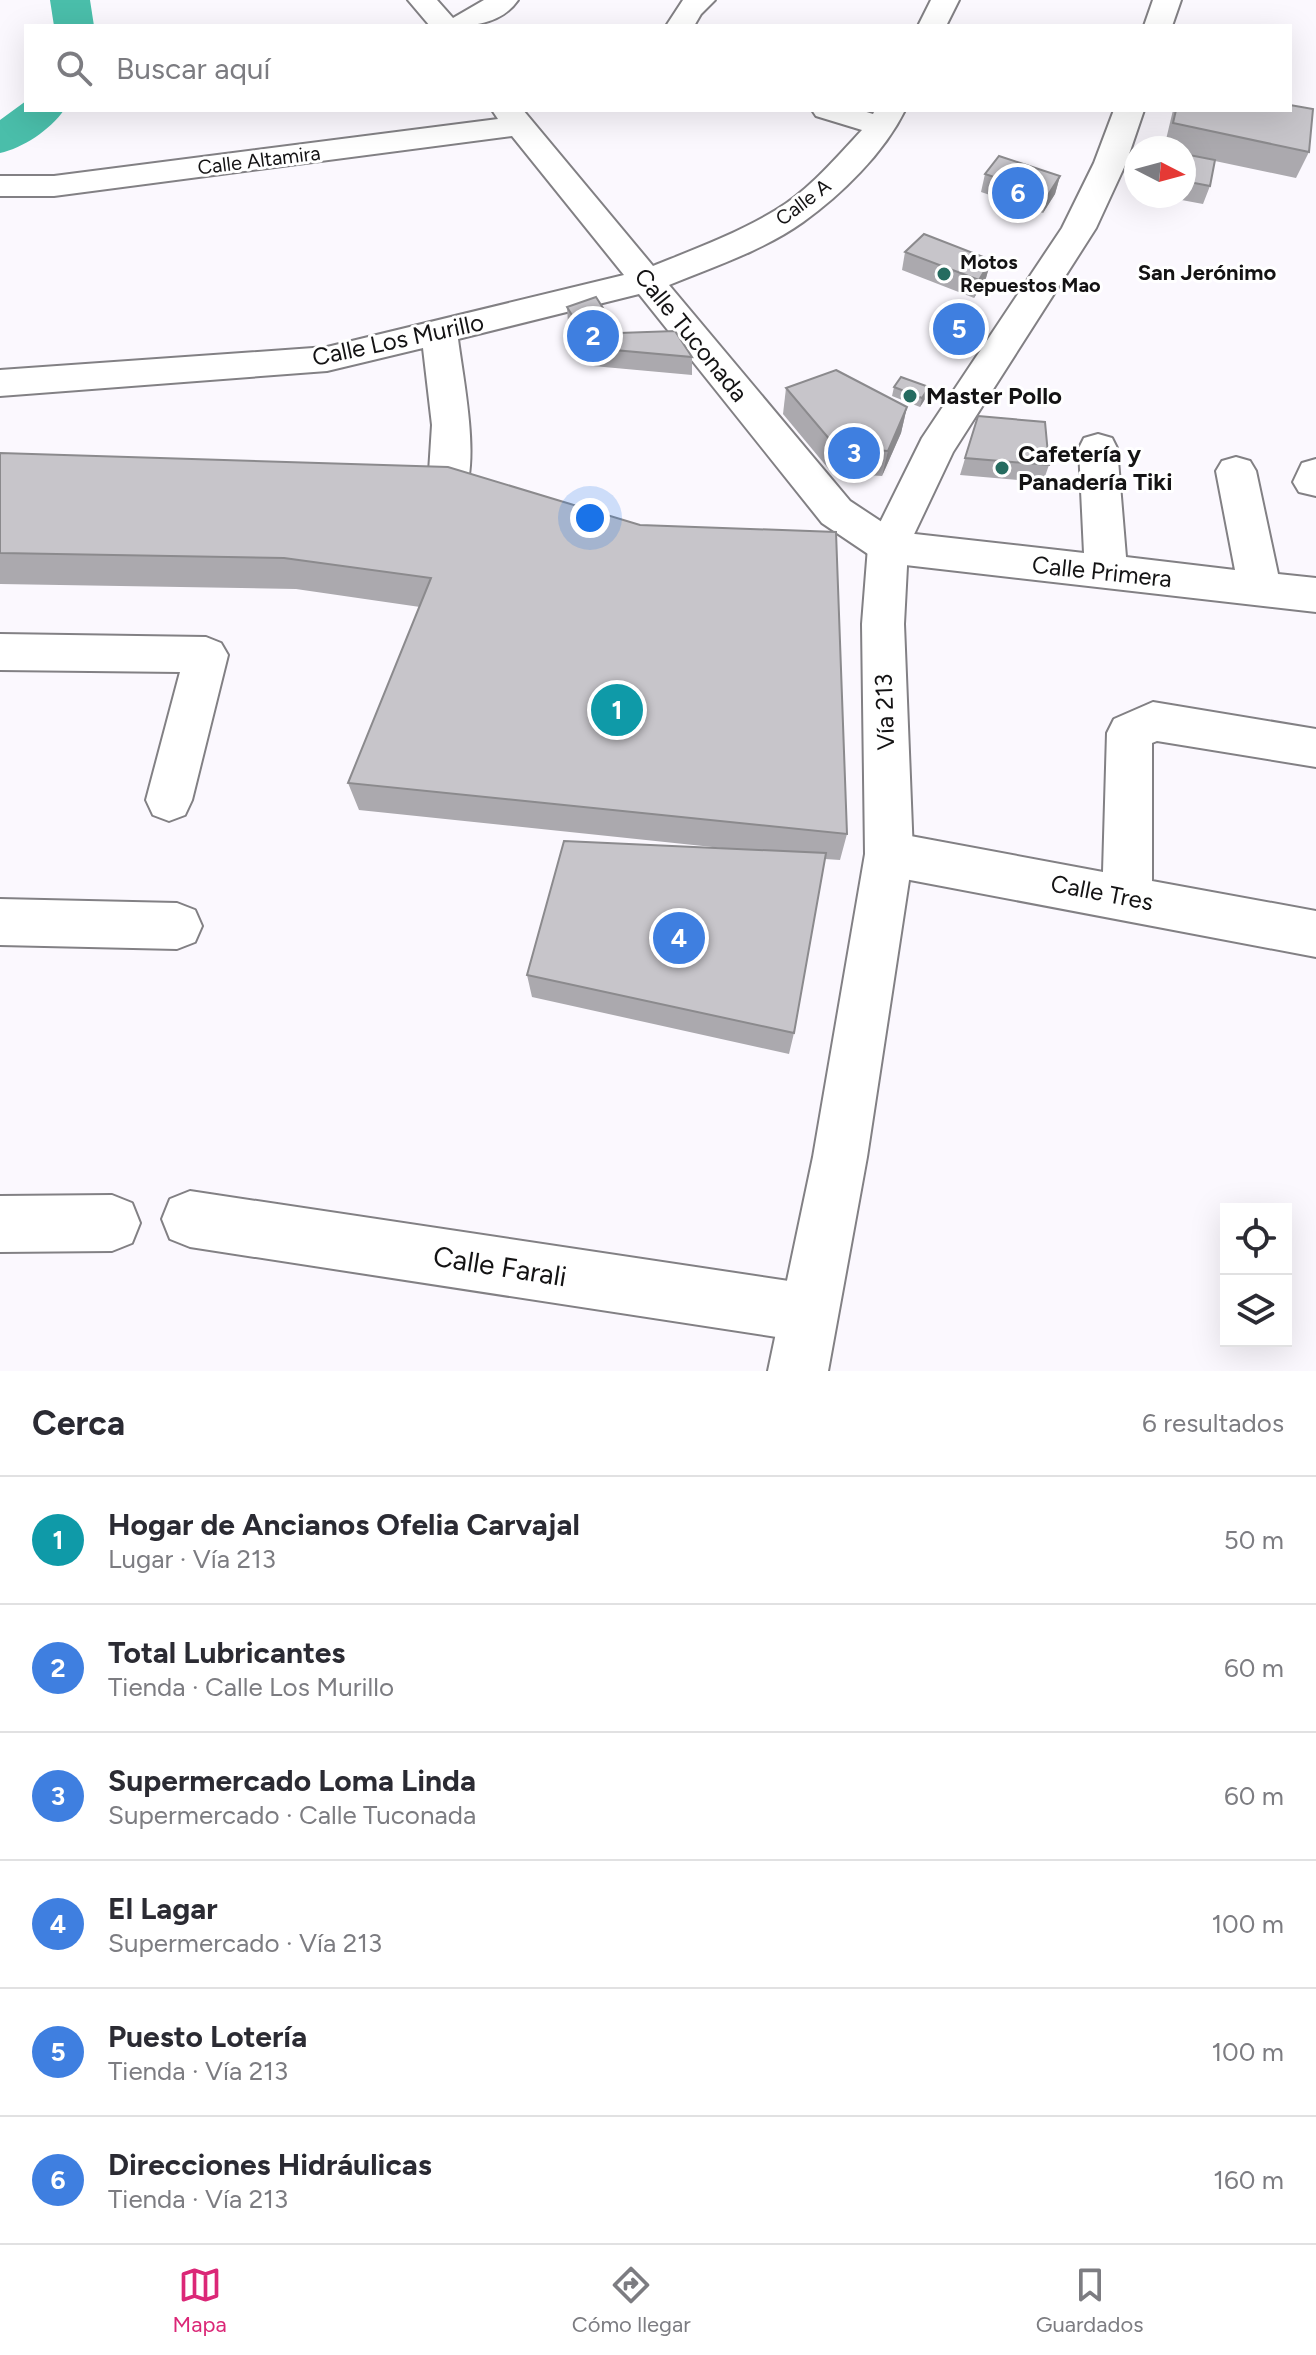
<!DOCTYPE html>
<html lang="es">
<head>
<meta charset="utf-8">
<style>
  body { margin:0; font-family:Figtree,sans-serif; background:#f2f2f3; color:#2b2b33 }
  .controls { position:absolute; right:24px; bottom:24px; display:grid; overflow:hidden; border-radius:0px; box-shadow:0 8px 32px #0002 }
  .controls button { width:72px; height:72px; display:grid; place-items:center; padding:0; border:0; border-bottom:2px solid #e1e1e2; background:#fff; color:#2b2b33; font:40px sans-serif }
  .compass { position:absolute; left:1124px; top:136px; width:72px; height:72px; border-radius:50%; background:#fff; box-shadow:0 8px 32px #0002; rotate:96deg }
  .you { position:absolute; left:590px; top:518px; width:28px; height:28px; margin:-20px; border:6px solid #fff; border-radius:50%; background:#1a73e8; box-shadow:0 0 0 12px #1a73e833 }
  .badge { display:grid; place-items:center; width:52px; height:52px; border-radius:50%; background:#db2777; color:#fff; font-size:26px; font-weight:700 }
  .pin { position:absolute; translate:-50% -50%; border:4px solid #fff; box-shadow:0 2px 8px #0006 }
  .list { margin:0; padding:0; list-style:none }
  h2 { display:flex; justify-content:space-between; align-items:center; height:104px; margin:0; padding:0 32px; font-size:34px }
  h2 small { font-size:26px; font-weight:400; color:#7c7c81 }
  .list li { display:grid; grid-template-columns:52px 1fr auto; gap:24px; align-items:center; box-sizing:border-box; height:128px; padding:0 32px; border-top:2px solid #e1e1e2 }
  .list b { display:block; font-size:30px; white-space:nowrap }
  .list p { margin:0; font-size:26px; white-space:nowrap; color:#7c7c81 }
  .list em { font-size:26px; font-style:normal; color:#7c7c81 }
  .icon { flex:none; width:44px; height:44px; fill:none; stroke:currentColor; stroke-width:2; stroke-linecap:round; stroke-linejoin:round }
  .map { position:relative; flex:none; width:1316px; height:1371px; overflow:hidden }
  .search { position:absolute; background:#fff; box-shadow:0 8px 32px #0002; left:24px; right:24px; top:24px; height:88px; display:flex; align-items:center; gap:20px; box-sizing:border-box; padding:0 28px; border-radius:0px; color:#7c7c81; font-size:30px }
  .sheet { height:872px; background:#fff }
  nav { display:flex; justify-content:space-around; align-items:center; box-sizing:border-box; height:112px; border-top:2px solid #e1e1e2; background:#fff; font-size:22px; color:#7c7c81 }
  nav a { display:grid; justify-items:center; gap:4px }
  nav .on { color:#db2777 }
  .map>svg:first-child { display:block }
</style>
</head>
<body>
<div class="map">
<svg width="1316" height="1371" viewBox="0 0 1316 1371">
  <rect width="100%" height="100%" fill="#fbf8fe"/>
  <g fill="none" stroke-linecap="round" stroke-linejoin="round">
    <g fill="#4abeaa" fill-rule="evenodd">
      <polygon points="50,0 90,0 94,26 54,26"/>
      <path d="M26,101V110H64C50,130 23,148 0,153V120Z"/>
    </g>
    <g stroke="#828084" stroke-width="4">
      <g id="minor">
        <path d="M408,0H437L453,18L484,0H518C498,29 461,26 430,26Z"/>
        <polygon points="683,0 715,0 701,14 694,26 666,26"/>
        <polygon points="931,0 959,0 946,26 918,26"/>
        <path d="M492,110H523L653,266C695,249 738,233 776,210C809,190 836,158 862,130L816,116L812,110H860L873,114L875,110H905C884,153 841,195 803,222C764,250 713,267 669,285L850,501L897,532L1084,553L1079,448L1084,438L1098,434L1112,438L1117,448L1126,557L1235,570L1216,471L1222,461L1236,457L1250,461L1256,471L1278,574L1316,578V612L888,563L874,558L822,523L639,294L458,339C463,379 481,464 462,498L448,503L434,498L428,488L432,425L423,348L327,371L0,396V370L327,347L624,275L512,136L54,196H0V176H54L498,119Z"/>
        <polygon points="1316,459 1316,496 1299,492 1293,482 1302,463"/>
        <polygon points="0,634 206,637 221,643 228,655 192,800 185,815 169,821 153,815 146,800 180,672 0,670"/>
        <polygon points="1153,702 1316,729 1316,767 1157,741 1152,743 1152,881 1316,911 1316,957 889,876 872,869 865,854 872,839 889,832 1103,872 1107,733 1114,719"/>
        <polygon points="0,899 177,903 195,910 202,926 195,942 177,949 0,945"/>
        <polygon points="190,1191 809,1284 830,1292 838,1313 830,1334 809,1342 190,1247 170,1239 162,1219 170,1199"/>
        <polygon points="112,1195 132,1203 140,1223 132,1243 112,1251 0,1252 0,1196"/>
      </g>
    </g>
    <g stroke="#828084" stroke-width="4">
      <g id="major">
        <polygon points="1153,0 1181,0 1172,26 1144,26"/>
        <polygon points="1114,110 1144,110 1126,163 1096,228 953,452 908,547 904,624 913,854 867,1157 828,1371 768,1371 813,1157 865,854 862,624 868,547 922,438 1062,228 1094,163"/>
      </g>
    </g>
    <use href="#minor" fill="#fff" fill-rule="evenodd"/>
    <use href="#major" fill="#fff" fill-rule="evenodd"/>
  </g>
  <g fill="#aba9ae">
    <polygon points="1173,110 1290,110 1309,152 1296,178 1215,161 1210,186 1203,204 1160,196 1184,196 1184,148 1164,148"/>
    <polygon points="985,174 1060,176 1055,194 1043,213 981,192"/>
    <polygon points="905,252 991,260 986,278 974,298 902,270"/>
    <polygon points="567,307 619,333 692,357 692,375 593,366 568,324"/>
    <polygon points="946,320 976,321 974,330 968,338 943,329"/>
    <polygon points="894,387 929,387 927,396 920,407 892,396"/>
    <polygon points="786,388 907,407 901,433 882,476 832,473 783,414"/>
    <polygon points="978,416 1049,465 1043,482 960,475"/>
    <polygon points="0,453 448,467 847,834 840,860 825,859 794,1033 789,1054 532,997 527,975 722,848 359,810 348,783 420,607 296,589 0,584"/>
  </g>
  <g fill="#8b8a8d">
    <polygon points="1060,176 1055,194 1043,213 1048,195"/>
    <polygon points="991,260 986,278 974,298 979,280"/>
    <polygon points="976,321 974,330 968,338 970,329"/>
    <polygon points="929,387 927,396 920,407 922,398"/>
    <polygon points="907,407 901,433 882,476 888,451"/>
  </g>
  <g fill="#c7c5ca" stroke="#8b8a8d" stroke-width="2">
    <polygon points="1290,105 1313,109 1309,152 1173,123 1176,110 1290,110"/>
    <polygon points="1184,154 1215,160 1210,186 1184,181"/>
    <polygon points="999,156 1060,176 1048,195 985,174"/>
    <polygon points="924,234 991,260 979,280 905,252"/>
    <polygon points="596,297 619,333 675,331 692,357 592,348 567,307"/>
    <polygon points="952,312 976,321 970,329 946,320"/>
    <polygon points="836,370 907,407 888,451 836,447 786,388"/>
    <polygon points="901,377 929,387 922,398 894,387"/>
    <polygon points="978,416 1045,422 1049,465 965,458"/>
    <polygon points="0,453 448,467 640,525 836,532 847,834 348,783 431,578 284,558 0,553"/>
    <polygon points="564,841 826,853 794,1033 527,975"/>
  </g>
  <g fill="#266c60" stroke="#fff" stroke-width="3">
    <circle cx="944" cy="274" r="8"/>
    <circle cx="910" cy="396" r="8"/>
    <circle cx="1002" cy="468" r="8"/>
  </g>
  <g text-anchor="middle" stroke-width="6" stroke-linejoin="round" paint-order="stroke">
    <g font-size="20" fill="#141314" stroke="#fff">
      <text transform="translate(259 160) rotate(-7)" y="7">Calle Altamira</text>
      <text transform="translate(803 202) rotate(-37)" y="7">Calle A</text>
    </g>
    <g font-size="20" font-weight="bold" fill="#141314" stroke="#fff" text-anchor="start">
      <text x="960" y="269">Motos<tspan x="960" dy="23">Repuestos Mao</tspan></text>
    </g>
    <g font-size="22" font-weight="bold" fill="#141314" stroke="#fff">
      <text x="1207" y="280">San Jerónimo</text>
    </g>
    <g font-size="24" fill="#141314" stroke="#fff">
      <text transform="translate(691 335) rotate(51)" y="8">Calle Tuconada</text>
      <text transform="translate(398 340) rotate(-12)" y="8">Calle Los Murillo</text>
      <text transform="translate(1102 572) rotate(6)" y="8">Calle Primera</text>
      <text transform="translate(885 712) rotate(-92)" y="8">Vía 213</text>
      <text transform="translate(1102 893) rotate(11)" y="8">Calle Tres</text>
    </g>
    <g font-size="24" font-weight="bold" fill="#141314" stroke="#fff" text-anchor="start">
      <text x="926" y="404">Master Pollo</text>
      <text x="1018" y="462">Cafetería y<tspan x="1018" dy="28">Panadería Tiki</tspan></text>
    </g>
    <g font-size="28" fill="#141314" stroke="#fff">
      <text transform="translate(500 1266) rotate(9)" y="10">Calle Farali</text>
    </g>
  </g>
</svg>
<div class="controls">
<button><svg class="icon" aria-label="locate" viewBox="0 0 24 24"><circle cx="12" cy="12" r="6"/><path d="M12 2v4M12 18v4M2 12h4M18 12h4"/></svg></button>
<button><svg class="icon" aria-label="layers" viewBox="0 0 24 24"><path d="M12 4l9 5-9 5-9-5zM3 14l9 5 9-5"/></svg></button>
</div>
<svg class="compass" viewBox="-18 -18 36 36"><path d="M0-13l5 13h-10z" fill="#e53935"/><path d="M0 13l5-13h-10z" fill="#7c7c81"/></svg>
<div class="you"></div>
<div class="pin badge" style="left:617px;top:710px;background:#0f9aa8">1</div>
<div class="pin badge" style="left:593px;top:336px;background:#3f7fe0">2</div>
<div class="pin badge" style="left:854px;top:453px;background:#3f7fe0">3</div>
<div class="pin badge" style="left:679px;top:938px;background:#3f7fe0">4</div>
<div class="pin badge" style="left:959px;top:329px;background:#3f7fe0">5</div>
<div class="pin badge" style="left:1018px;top:193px;background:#3f7fe0">6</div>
<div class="search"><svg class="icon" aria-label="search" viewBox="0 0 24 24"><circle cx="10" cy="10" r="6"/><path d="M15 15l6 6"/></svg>Buscar aquí</div>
</div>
<section class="sheet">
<h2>Cerca<small>6 resultados</small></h2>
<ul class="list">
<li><span class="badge" style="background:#0f9aa8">1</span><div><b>Hogar de Ancianos Ofelia Carvajal</b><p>Lugar · Vía 213</p></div><em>50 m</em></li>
<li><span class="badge" style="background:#3f7fe0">2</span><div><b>Total Lubricantes</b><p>Tienda · Calle Los Murillo</p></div><em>60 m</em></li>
<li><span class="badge" style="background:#3f7fe0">3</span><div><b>Supermercado Loma Linda</b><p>Supermercado · Calle Tuconada</p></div><em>60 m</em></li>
<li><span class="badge" style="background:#3f7fe0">4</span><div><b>El Lagar</b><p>Supermercado · Vía 213</p></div><em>100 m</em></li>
<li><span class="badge" style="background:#3f7fe0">5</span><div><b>Puesto Lotería</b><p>Tienda · Vía 213</p></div><em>100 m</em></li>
<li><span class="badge" style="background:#3f7fe0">6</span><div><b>Direcciones Hidráulicas</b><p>Tienda · Vía 213</p></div><em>160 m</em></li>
</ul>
</section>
<nav>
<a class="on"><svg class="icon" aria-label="map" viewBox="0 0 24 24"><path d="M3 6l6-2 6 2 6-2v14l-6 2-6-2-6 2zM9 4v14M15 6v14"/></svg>Mapa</a>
<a><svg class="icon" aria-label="directions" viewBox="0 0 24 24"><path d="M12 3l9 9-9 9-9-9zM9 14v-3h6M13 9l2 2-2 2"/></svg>Cómo llegar</a>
<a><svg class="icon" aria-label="saved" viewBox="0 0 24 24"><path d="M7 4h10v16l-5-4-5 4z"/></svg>Guardados</a>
</nav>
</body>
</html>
